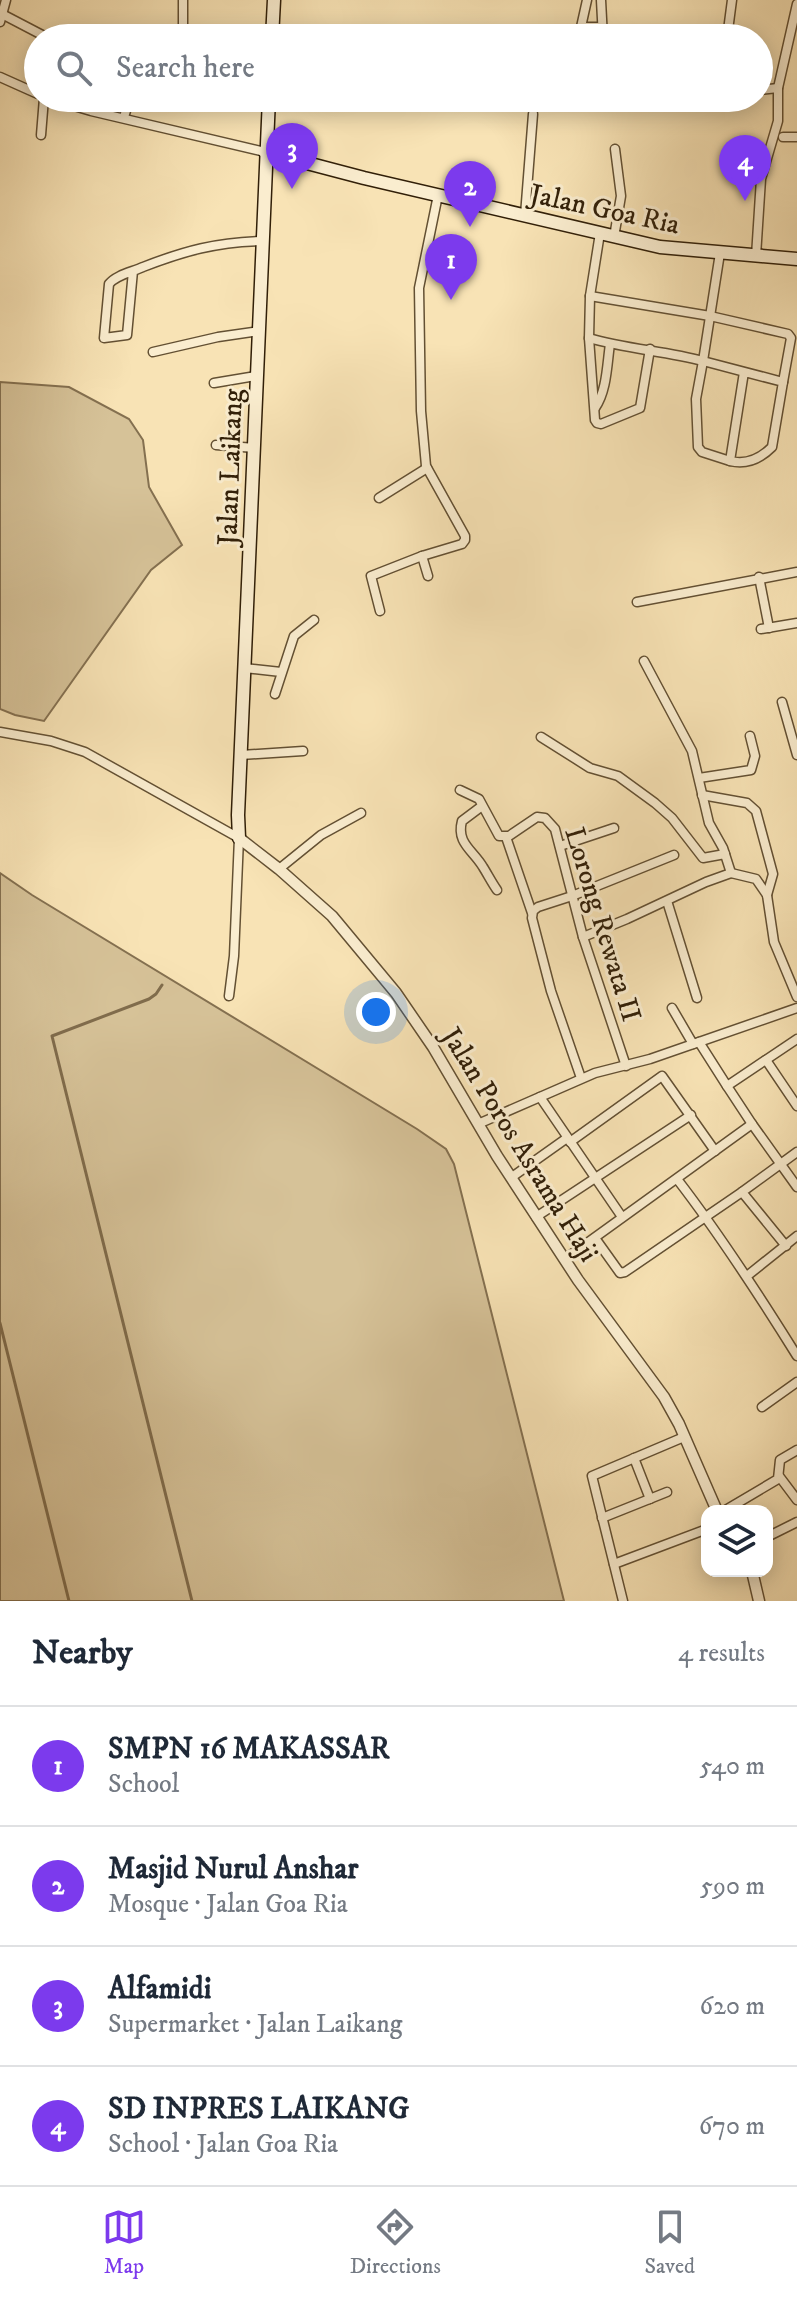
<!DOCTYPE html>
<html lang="en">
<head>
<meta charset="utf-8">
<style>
  body { margin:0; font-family:"IM FELL DW Pica",serif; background:#f2f2f3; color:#1f2937 }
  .controls { position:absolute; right:24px; bottom:24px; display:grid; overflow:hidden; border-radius:16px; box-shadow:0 4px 20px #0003 }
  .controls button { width:72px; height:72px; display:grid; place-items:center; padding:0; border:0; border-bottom:2px solid #e0e1e3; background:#fff; color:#1f2937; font:40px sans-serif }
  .you { position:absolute; left:376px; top:1012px; width:28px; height:28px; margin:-20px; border:6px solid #fff; border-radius:50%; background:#1a73e8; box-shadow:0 0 0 12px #1a73e833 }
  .badge { display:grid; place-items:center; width:52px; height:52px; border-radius:50%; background:#7c3aed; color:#fff; font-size:26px; font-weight:700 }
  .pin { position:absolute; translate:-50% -66px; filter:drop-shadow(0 2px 4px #0008) }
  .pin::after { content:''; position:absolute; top:42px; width:28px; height:24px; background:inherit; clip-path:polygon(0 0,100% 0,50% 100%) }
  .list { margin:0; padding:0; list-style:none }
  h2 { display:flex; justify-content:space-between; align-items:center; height:104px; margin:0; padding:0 32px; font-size:34px }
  h2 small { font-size:26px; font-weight:400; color:#747a83 }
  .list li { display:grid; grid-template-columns:52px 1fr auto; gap:24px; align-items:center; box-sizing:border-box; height:120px; padding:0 32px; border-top:2px solid #e0e1e3 }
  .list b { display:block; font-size:30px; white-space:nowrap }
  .list p { margin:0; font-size:26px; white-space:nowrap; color:#747a83 }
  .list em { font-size:26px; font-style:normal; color:#747a83 }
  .icon { flex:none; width:44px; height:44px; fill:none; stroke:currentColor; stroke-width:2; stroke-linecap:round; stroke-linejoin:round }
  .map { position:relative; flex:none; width:797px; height:1601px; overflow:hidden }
  .search { position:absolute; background:#fff; box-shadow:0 4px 20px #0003; left:24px; right:24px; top:24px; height:88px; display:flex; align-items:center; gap:20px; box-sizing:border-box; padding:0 28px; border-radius:44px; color:#747a83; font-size:30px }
  .sheet { height:584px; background:#fff }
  nav { display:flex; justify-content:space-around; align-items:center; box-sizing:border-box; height:112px; border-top:2px solid #e0e1e3; background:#fff; font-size:22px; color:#747a83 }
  nav a { display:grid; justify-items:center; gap:4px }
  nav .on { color:#7c3aed }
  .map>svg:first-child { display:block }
</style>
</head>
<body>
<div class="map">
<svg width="797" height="1601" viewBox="0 0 797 1601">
  <rect width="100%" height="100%" fill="#f8e3b5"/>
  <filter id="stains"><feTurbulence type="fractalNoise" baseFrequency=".0025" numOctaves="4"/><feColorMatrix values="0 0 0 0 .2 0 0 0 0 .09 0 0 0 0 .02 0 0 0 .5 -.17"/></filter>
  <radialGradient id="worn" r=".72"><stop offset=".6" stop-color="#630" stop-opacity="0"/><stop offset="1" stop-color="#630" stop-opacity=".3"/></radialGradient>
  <g fill="#d6c298" stroke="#847050" stroke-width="2">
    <polygon points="0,382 69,387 129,419 143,440 149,487 182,545 151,570 44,721 15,715 0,709"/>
    <polygon points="0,873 32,895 417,1129 446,1149 454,1164 564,1601 0,1601"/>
  </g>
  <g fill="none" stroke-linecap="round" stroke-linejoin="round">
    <g stroke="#806c4c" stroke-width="3">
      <polyline points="162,985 156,994 149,999 52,1036 192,1601"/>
      <polyline points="0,1323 69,1601"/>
    </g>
    <g stroke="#635033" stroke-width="11">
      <g id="minor">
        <polyline points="183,0 183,38"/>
        <polyline points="587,0 581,27 602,27"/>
        <polyline points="601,0 603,38"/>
        <polyline points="0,13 46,37"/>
        <polyline points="0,22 6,0"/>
        <polyline points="727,38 732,0"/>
        <polyline points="0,77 38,94"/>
        <polyline points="759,90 778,88"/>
        <polyline points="47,98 91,111 265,152"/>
        <polyline points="708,99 714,98"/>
        <polyline points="537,106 580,98 602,98"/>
        <polyline points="124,117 130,98"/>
        <polyline points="41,135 44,98"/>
        <polyline points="783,137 797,137"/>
        <polyline points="525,215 533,114"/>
        <polyline points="600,233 590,296 589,338 595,420 597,423 601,424 640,408 650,349"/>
        <polyline points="614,237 621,196 615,149"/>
        <path d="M720,253L703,361L783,382L772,447C760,459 746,465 730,461L744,372"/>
        <polyline points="756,256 761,179 778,121 778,88 797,4"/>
        <path d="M133,271L127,335L104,338L109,284C116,275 132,272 143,267C184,251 217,242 262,241"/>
        <polyline points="590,296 710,316 788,334 791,338 783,382"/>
        <path d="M589,338C626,349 665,351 703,361L696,399L698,447L702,452L730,461"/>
        <polyline points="153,352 218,337 259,331"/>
        <polyline points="214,383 256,376"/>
        <path d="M595,408C607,391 607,364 610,344"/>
        <polyline points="216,445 255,448"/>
        <polyline points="379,498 427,468"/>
        <polyline points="428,576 422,556 462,544 465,540 465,536 426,466 421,411 419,288 438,195"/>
        <polyline points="759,577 769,628"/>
        <polyline points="637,602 797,572"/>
        <polyline points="380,611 371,576 422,556"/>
        <polyline points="761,629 797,623"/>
        <polyline points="244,668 281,672"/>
        <polyline points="275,694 294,636 314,620"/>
        <polyline points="782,702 797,755"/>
        <polyline points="0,732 51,741 85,752 239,838 234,956 229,996"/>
        <polyline points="541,737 590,768 618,776 655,803 672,818 703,858 725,854"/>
        <polyline points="241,755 303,751"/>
        <polyline points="699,778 751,770 755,756 750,736"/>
        <polyline points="460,790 479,799 499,836 509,836 537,817 545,818 555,829 583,937 626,1066"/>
        <polyline points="702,795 747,803 756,811 773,874 767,895"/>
        <path d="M482,806L462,821C456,843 473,850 483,867C488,875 492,883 497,890"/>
        <polyline points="506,837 532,913"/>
        <polyline points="560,846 614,828"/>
        <polyline points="279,869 321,835 361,813"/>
        <polyline points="731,873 756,879 767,895 774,942 797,997"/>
        <polyline points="667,901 697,998"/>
        <polyline points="583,937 627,919 706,882 731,873 723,848 709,823 692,751 644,661"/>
        <polyline points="672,1008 693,1044"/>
        <polyline points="699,1042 727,1086"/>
        <polyline points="766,1060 797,1106"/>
        <polyline points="581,1078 551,991 532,918 533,911 538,907 572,896 674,855"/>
        <polyline points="478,1124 540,1097"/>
        <polyline points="752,1124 727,1086 797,1039"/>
        <polyline points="570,1142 662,1076 715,1151"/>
        <polyline points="512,1177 567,1138"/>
        <path d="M677,1179C721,1236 759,1295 797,1356"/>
        <polyline points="536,1217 691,1115"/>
        <polyline points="622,1217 540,1097 595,1073 650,1059 797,1008"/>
        <polyline points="595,1238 620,1273 625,1272 742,1192"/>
        <polyline points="786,1246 742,1192 797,1152"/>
        <polyline points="565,1259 752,1124 797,1187"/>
        <polyline points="747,1276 797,1236"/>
        <polyline points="762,1407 797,1382"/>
        <polyline points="634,1458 650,1499"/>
        <polyline points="779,1476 797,1500"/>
        <polyline points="724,1511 778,1479 780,1460 797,1450"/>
        <polyline points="602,1518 667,1492"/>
        <polyline points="767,1537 797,1522"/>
        <polyline points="614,1564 707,1529"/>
        <polyline points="623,1601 592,1476 684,1437"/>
      </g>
    </g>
    <g stroke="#635033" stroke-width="13">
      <g id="tertiary">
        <polyline points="239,838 279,869 332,916 396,993 433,1047 497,1156 578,1280 664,1397 679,1424 717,1511"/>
        <polyline points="752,1571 759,1601"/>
      </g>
    </g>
    <g stroke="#311f08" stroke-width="15">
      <g id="secondary">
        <polyline points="272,38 274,0"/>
        <polyline points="265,152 364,178 660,247 797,259"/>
        <polyline points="239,838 238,815 269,98"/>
      </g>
    </g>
    <use href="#minor" stroke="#faedcf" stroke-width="8"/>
    <use href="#tertiary" stroke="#faedcf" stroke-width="10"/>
    <use href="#secondary" stroke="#faedcf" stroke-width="12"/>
  </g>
  <g text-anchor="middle" stroke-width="6" stroke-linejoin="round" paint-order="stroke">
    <g font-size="28" fill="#311f08" stroke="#faedcf">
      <text transform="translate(605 208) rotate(12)" y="10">Jalan Goa Ria</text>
      <text transform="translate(229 467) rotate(-88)" y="10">Jalan Laikang</text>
      <text transform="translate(604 924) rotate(73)" y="10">Lorong Rewata II</text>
      <text transform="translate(521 1144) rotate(58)" y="10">Jalan Poros Asrama Haji</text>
    </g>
  </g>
  <rect width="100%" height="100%" filter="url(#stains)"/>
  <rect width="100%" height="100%" fill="url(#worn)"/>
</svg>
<div class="controls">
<button><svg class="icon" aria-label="layers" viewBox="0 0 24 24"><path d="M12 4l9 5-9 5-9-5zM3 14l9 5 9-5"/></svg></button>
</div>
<div class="you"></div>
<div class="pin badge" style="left:451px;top:300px">1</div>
<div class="pin badge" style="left:470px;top:227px">2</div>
<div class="pin badge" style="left:292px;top:189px">3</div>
<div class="pin badge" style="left:745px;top:201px">4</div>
<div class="search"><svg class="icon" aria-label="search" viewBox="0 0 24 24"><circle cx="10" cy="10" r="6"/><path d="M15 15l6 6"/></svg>Search here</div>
</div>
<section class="sheet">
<h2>Nearby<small>4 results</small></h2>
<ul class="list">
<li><span class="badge">1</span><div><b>SMPN 16 MAKASSAR</b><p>School</p></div><em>540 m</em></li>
<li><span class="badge">2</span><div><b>Masjid Nurul Anshar</b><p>Mosque · Jalan Goa Ria</p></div><em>590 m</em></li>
<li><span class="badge">3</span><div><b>Alfamidi</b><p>Supermarket · Jalan Laikang</p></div><em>620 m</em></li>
<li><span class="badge">4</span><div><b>SD INPRES LAIKANG</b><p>School · Jalan Goa Ria</p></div><em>670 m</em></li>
</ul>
</section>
<nav>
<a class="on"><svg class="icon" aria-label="map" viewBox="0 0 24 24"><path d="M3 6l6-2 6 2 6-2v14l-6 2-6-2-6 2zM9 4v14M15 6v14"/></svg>Map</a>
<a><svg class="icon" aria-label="directions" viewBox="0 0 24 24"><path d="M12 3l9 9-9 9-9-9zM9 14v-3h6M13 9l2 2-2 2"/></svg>Directions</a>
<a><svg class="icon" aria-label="saved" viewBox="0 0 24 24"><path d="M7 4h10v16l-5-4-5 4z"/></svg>Saved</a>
</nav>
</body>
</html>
